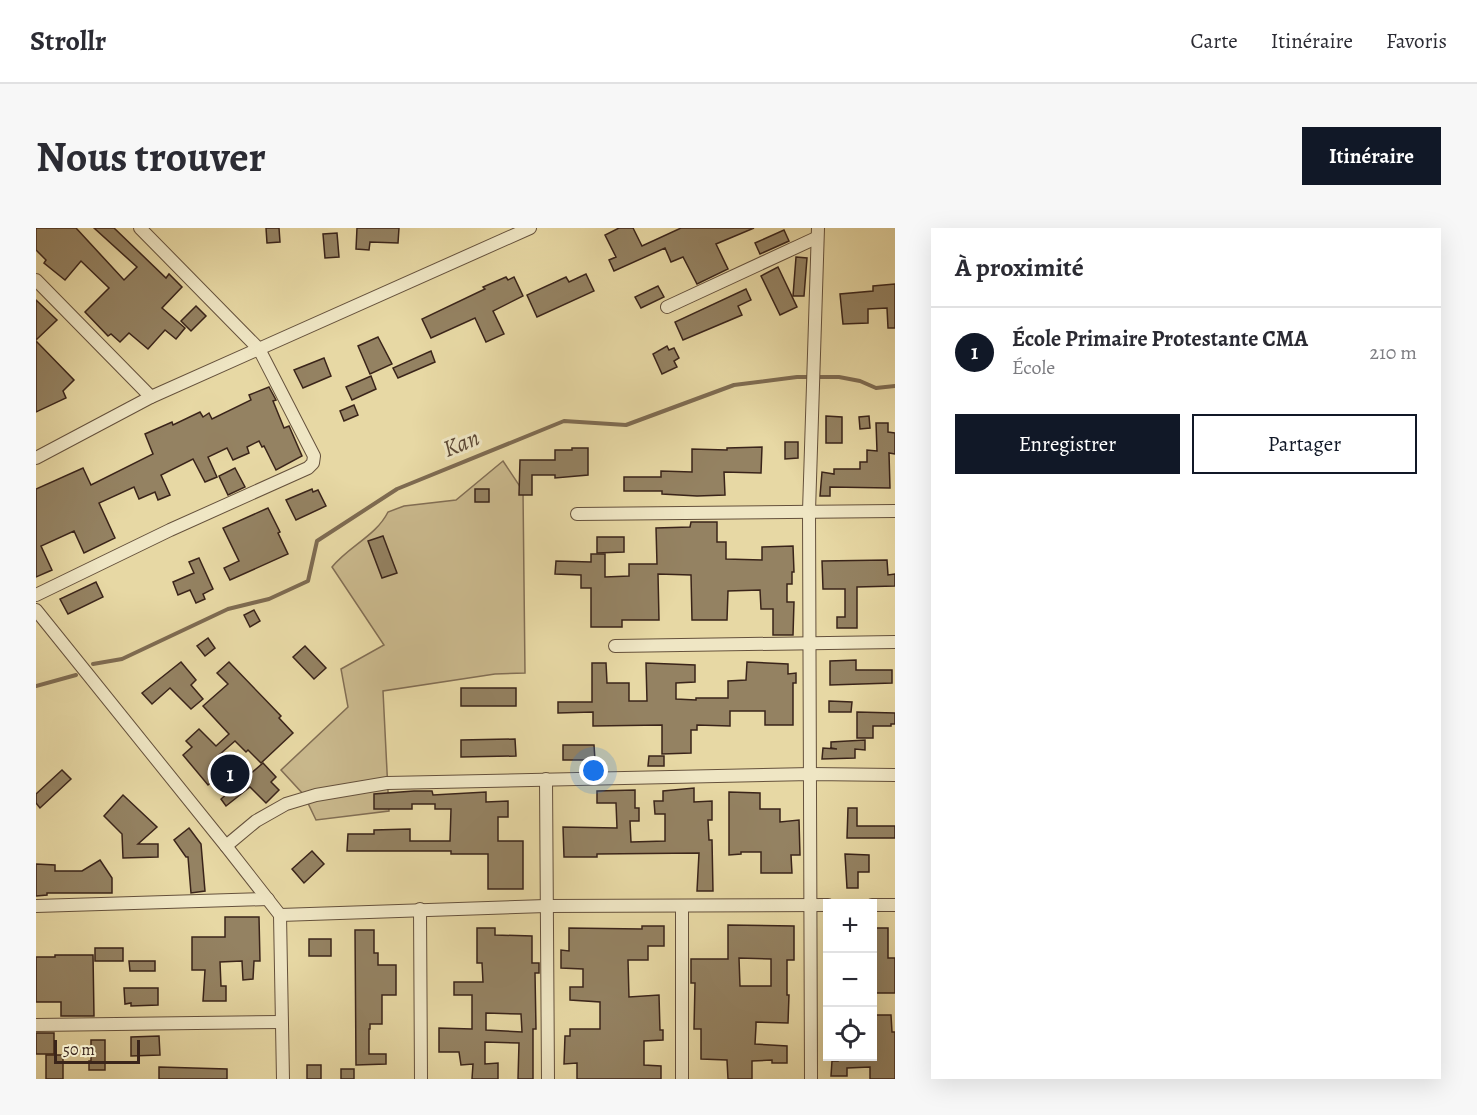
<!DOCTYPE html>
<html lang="fr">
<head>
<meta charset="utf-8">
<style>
  body { margin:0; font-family:Alegreya,serif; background:#f7f7f7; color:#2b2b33 }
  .controls { position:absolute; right:18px; bottom:18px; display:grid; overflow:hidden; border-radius:0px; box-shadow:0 6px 24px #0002 }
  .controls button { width:54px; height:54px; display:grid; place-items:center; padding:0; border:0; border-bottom:2px solid #e1e1e2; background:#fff; color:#2b2b33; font:30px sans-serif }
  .scale { position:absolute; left:18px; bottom:15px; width:86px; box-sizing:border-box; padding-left:6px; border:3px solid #3a241a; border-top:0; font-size:16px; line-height:21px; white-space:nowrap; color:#3a241a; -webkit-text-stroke:4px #efe6c4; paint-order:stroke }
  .you { position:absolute; left:558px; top:543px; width:21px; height:21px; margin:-15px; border:4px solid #fff; border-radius:50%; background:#1a73e8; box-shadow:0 0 0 9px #1a73e833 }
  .badge { display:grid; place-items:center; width:39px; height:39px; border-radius:50%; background:#111827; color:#fff; font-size:20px; font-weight:700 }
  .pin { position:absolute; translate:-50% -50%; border:3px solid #fff; box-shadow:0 2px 6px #0006 }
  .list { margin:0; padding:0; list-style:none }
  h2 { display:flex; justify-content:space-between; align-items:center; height:78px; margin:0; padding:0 24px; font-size:26px }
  h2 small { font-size:20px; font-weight:400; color:#7c7c81 }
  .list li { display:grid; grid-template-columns:39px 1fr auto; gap:18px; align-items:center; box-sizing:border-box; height:90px; padding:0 24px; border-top:2px solid #e1e1e2 }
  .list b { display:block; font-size:22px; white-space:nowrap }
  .list p { margin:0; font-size:20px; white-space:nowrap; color:#7c7c81 }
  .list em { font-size:20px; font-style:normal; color:#7c7c81 }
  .actions { display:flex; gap:12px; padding:18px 24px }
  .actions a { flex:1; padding:14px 0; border:2px solid #111827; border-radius:0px; text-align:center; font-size:21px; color:#111827 }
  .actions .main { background:#111827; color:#fff }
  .icon { flex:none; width:33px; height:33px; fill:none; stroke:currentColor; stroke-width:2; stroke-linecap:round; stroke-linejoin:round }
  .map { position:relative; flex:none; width:859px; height:851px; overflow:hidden; border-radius:0px }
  header { display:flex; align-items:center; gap:36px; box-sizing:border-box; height:84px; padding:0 30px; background:#fff; border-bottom:2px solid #e1e1e2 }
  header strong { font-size:28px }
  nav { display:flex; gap:33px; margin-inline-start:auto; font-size:21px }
  .intro { display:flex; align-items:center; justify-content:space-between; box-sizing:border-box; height:144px; padding:0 36px }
  h1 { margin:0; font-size:42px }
  .button { padding:15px 27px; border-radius:0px; background:#111827; color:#fff; font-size:21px; font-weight:700 }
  main { display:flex; gap:36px; padding:0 36px }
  aside { flex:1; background:#fff; border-radius:0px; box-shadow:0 6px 24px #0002 }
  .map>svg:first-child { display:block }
</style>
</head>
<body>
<header>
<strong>Strollr</strong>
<nav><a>Carte</a><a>Itinéraire</a><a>Favoris</a></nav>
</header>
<div class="intro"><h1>Nous trouver</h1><a class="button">Itinéraire</a></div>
<main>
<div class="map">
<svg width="859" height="851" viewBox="0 0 859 851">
  <rect width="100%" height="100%" fill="#e7d8a4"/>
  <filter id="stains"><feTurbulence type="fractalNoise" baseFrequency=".00333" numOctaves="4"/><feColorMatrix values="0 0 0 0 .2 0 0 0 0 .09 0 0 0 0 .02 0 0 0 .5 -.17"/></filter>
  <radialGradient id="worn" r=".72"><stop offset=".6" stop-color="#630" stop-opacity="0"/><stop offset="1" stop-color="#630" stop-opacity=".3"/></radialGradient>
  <path fill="#cab98d" stroke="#826e54" stroke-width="1.5" d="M467,233L487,263L489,445L459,446L347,463L353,583L280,592L268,567L245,542L312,479L305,441L348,417L296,339C313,318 340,308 352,284L368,278L420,272Z"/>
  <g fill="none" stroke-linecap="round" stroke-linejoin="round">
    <g stroke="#7e6b51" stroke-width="4">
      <polyline points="57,436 86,431 192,381 233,371 272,353 281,313 361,261 528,193 590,197 698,157 761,149 803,149 824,153 840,160 859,158"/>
      <polyline points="0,458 40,447"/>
    </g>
  </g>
  <g fill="#948262" stroke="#3a241a" stroke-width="1.5" fill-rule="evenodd">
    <polygon points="0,0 40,0 88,52 101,39 58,0 78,0 130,50 133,46 146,59 126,80 149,100 140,111 129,102 112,121 93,105 84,114 75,106 72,108 49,84 73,60 45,33 29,52 8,35 10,32 0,22"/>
    <polygon points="230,0 243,0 244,14 231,15"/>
    <polygon points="321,0 363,0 362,15 334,14 333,22 320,21"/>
    <polygon points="583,0 597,0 606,18 645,0 718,0 680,16 692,41 661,56 647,29 635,34 629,20 578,43 573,32 580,29 569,7"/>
    <polygon points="748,2 753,13 724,26 719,15"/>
    <polygon points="301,5 303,29 289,30 287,6"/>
    <polygon points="760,29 771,30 768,68 757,68"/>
    <polygon points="742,39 761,79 744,87 725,48"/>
    <polygon points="550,46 558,63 501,89 491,67 530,49 533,54"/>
    <polygon points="470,49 472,52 478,49 487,68 457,83 468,106 450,114 439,90 395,110 386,91 449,61 447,59"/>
    <polygon points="859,56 859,100 852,100 851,80 832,81 832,95 807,96 804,66 837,63 837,58"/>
    <polygon points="622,58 628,69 605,80 599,69"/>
    <polygon points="710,61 715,72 702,78 706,87 647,112 639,94"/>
    <polygon points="0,72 21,92 0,112"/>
    <polygon points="160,78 170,88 155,103 145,93"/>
    <polygon points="342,109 356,136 334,146 322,118"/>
    <polygon points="0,113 38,152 27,163 30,170 0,184"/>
    <polygon points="631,118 633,122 638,120 643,130 638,133 641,139 626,146 617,126"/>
    <polygon points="395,123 399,134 362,150 357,140"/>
    <polygon points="288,130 295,148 267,160 258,142"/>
    <polygon points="335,148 340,161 316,172 310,159"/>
    <polygon points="233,159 240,172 237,173 248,200 253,198 266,228 240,242 228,218 226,219 223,213 211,219 213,225 197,232 191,220 172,229 181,249 169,254 157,231 125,247 134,267 122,272 119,264 103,271 98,259 63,275 79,310 48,325 38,303 5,318 16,342 0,349 0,261 47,240 55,257 117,226 109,206 136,194 137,197 164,184 167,189 173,185 176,191 215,172 213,167"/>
    <polygon points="318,177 322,187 308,193 304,183"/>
    <polygon points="790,188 806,189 806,215 790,215"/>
    <polygon points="833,188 834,200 824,201 823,189"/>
    <polygon points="840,195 852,195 852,204 859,205 859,226 853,225 854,260 794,259 794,268 784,268 786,244 798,246 798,241 824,241 824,234 831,234 831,222 841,223"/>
    <polygon points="749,214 762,214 762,230 749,231"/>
    <polygon points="726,219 725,245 688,244 689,267 661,268 626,266 626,263 588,263 588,249 625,249 625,243 656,244 656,221 691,222 691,220"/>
    <polygon points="536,220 552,220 552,247 519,250 519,247 496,247 496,267 483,267 484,232 519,232 519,222 536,222"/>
    <polygon points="199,240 209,259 192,267 183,248"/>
    <polygon points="276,261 277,264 282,262 290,278 260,292 250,272"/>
    <rect x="439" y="261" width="14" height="13"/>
    <polygon points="232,280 244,304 242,305 252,326 194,352 188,340 203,333 187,300"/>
    <polygon points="655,294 681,294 681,314 690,314 690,331 726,332 726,319 757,318 758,344 756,344 756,356 751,356 751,374 758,374 757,407 737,407 737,381 725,381 724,362 692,363 691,392 656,392 655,347 622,346 623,392 586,392 586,399 555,399 555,360 545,360 545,347 519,346 520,333 555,334 555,326 569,326 569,349 593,348 593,336 621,336 620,300 654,299"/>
    <polygon points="347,308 361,345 346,350 332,313"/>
    <polygon points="561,309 588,309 588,324 561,325"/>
    <polygon points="163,330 177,361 167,366 169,371 160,375 154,362 142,367 137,354 158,345 153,334"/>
    <polygon points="851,332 852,347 859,346 859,358 821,359 821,400 801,400 801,389 809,389 809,361 787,361 786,333"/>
    <polygon points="60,354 67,369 32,386 24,371"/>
    <polygon points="218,382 224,393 214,399 208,387"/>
    <polygon points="172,410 179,420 169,428 161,418"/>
    <polygon points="269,418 290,440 278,451 257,429"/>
    <polygon points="820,432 820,442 856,442 856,455 794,457 794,433"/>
    <polygon points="145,434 160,452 155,457 167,471 155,481 134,460 116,476 106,465"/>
    <polygon points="193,434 245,488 243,490 257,505 225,535 212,522 210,524 199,513 183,527 193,538 172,557 147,527 156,519 150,513 163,501 180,518 193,506 167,478 192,456 181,445"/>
    <polygon points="711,434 752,436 752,446 760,445 760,455 757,455 757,497 729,497 729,483 694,483 694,498 661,497 661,502 655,502 655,525 626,526 626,497 557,498 557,484 522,485 522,474 556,474 556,435 570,435 571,455 593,455 593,473 611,473 610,435 659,437 659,454 640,455 640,471 660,472 660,470 692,470 692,453 710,452"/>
    <rect x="425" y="460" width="55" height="18"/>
    <polygon points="793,473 816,474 815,484 793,484"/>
    <polygon points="821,484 859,485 859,496 855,496 855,498 837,498 837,510 821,510"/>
    <polygon points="479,511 480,528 425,529 425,512"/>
    <polygon points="829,512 829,522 819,521 819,530 786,531 787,520 801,521 795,520 795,514"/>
    <polygon points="527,517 558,517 559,532 527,532"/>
    <polygon points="613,528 628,528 628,538 612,538"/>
    <polygon points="227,535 240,549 235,554 243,562 230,575 214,559 190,578 185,571"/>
    <polygon points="26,542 35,551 4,580 0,575 0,566"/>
    <polygon points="658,560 658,574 676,573 676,592 672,592 673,612 676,612 677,663 661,663 663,625 561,626 561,629 528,629 527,599 581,600 580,575 561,575 561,563 599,562 599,580 603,580 603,593 594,593 595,614 629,613 629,586 619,586 618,573 627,573 627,563"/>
    <polygon points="378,563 396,563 397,567 450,564 450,574 472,573 472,589 462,589 462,613 487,613 487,661 452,661 452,626 415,626 415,623 311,623 312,606 338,606 338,602 374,601 374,613 414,613 415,581 399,581 399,576 376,576 376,581 338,581 338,566"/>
    <polygon points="693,564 724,565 724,581 744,581 744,594 763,592 764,627 755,627 756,645 725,645 725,624 705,624 705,626 693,627"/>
    <polygon points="87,567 121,599 102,616 122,616 122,629 87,630 86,606 68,588"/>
    <polygon points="812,580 821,580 821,598 859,598 859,610 811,610"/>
    <polygon points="153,600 165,616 169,663 155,665 152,629 150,629 138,612"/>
    <polygon points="276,623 288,636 268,655 256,641"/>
    <polygon points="809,626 833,627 833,644 822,644 822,660 811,660"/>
    <polygon points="64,632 76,650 76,665 11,665 11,667 0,668 0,636 19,637 19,643 46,643"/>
    <polygon points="189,689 223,689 224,733 218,733 217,751 207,752 206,733 184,734 185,758 190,758 190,773 167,773 169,742 156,742 156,709 189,709"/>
    <path d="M692,697L758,698V732H751V767H753L752,795L720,794V798L719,816L751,818V835H736V832L716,833V851H692L691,832L665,831V801H658L659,755H655V731H692ZM703,730L735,731V758H704Z"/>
    <polygon points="606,698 628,698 628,718 612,718 612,732 592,732 593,769 623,767 624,802 627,802 627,812 608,813 608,837 625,838 625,851 541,851 541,835 528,836 529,808 534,808 534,801 564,801 564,774 534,772 534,759 547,759 547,741 525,740 525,722 533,723 533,700 606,701"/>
    <path d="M441,700H459V707L496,708V735H503V745H499L500,801H497V851H482L483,815L449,814V836L462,835V851H436L437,836L425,837L423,824H403V800L436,801V767H418V754H447L446,735H441ZM450,785L485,786L486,804L450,802Z"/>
    <polygon points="837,700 852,700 852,730 859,730 859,765 837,765"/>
    <polygon points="319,702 338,702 338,725 342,725 342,737 360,737 360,767 346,767 346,796 334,796 334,801 333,801 333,826 350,826 350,836 320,837"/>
    <rect x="273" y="711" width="22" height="17"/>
    <rect x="59" y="720" width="28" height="13"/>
    <polygon points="19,727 57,727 58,788 25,788 25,774 0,774 0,729 19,729"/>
    <polygon points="93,733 119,733 119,743 94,743"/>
    <polygon points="88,760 122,760 122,777 95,778 95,775 89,776"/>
    <polygon points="837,787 855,787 856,804 859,804 859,851 834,851 834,839 811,840 811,848 795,848 796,833 802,833 802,828 837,828"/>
    <rect x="0" y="805" width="18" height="21"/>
    <polygon points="123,808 124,827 95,828 95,809"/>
    <polygon points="55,812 69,812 69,842 53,842 53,833 55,833"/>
    <rect x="10" y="827" width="17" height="24"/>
    <rect x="271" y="837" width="14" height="14"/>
    <polygon points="123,839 191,841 191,851 123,851"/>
    <rect x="305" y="841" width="13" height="10"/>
  </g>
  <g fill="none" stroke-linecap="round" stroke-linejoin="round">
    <g stroke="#65513c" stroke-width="14">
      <g id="minor">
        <polyline points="0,52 115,169"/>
        <polyline points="631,79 780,10"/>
        <polyline points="0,230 115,169 494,0"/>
        <polyline points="541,286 859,283"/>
        <polyline points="0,367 134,302 272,240 277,235 278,228 223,121 104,0"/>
        <polyline points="0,382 190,618 244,687 247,851"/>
        <polyline points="579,418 859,414"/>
        <polyline points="510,551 512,851"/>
        <polyline points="190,618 220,593 250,576 280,567 351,555 775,546 859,547"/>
        <polyline points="836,677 859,677"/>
        <polyline points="0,678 232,671"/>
        <polyline points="384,681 385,851"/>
        <polyline points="244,687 510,678 792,677"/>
        <polyline points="0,797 245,794"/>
        <polyline points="646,851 646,678"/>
        <polyline points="775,851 773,283 782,0"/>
      </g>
    </g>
    <use href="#minor" stroke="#efe6c4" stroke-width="12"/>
  </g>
  <g text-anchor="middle" stroke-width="6" stroke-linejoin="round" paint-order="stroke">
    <g font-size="24" font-style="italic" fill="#5c4835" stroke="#efe6c4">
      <text transform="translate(425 215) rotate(-22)" y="8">Kan</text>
    </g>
  </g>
  <rect width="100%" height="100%" filter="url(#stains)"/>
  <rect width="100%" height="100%" fill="url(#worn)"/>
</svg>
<div class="controls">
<button>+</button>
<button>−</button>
<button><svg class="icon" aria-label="locate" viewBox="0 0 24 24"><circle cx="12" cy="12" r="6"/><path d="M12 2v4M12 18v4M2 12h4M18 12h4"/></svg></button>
</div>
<div class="scale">50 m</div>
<div class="you"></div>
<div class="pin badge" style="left:194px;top:546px">1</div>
</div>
<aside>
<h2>À proximité<small></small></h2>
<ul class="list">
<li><span class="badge">1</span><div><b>École Primaire Protestante CMA</b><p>École</p></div><em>210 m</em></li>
</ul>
<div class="actions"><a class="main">Enregistrer</a><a>Partager</a></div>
</aside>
</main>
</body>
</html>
